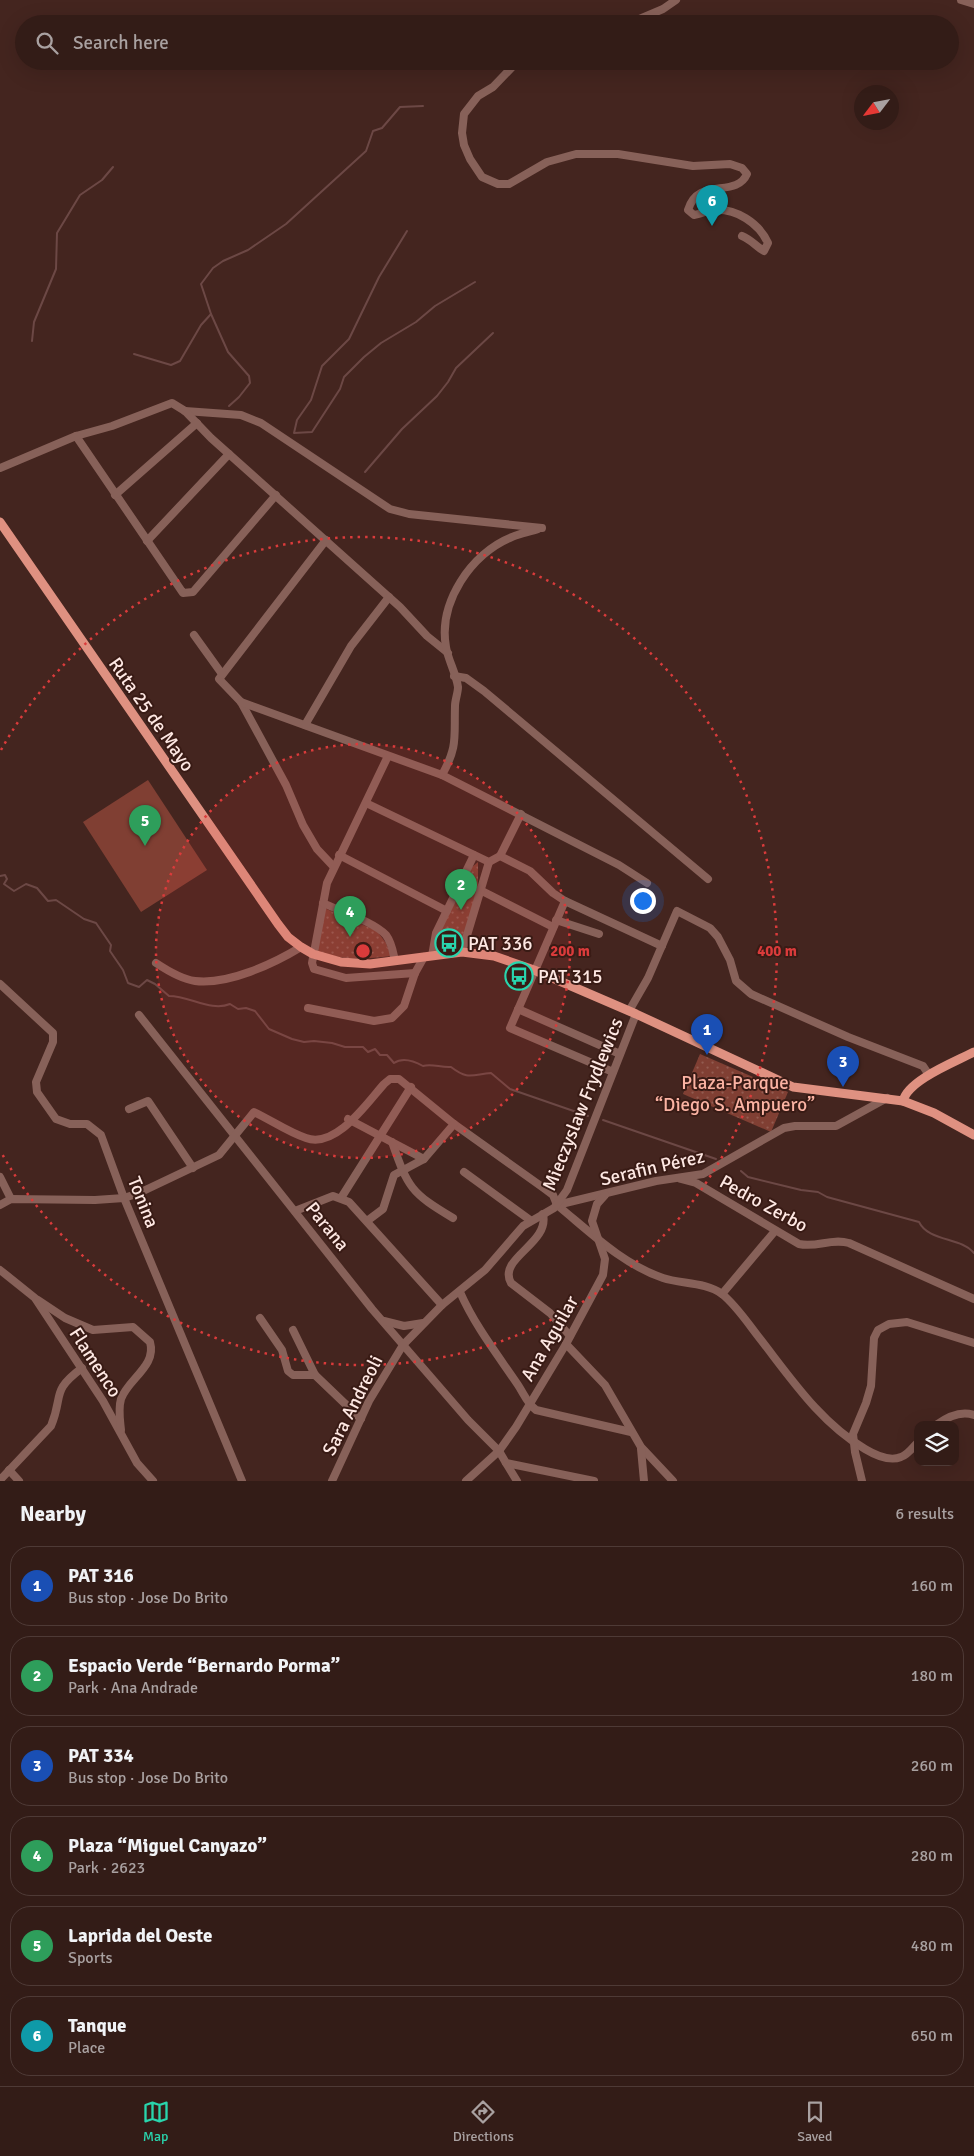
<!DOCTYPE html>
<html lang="en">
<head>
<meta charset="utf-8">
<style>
  body { margin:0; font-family:Signika,sans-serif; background:#3e2924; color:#f1f3f6 }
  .controls { position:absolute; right:15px; bottom:15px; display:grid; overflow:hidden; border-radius:10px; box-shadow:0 5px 20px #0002 }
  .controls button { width:45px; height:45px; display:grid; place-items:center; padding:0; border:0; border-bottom:1px solid #4e3a36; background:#331c17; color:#f1f3f6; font:25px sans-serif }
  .compass { position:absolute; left:854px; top:85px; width:45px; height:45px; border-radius:50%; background:#331c17; box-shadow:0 5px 20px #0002; rotate:238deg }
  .you { position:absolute; left:642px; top:900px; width:18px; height:18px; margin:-12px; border:4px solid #fff; border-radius:50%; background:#1a73e8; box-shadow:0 0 0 8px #1a73e833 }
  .badge { display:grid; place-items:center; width:32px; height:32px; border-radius:50%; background:#29d5ad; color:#fff; font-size:16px; font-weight:700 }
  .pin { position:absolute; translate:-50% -41px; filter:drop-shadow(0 1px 2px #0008) }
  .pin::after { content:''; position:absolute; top:26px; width:18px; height:15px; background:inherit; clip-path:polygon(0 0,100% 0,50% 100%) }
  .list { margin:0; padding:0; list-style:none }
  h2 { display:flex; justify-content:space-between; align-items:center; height:65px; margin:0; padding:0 20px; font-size:21px }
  h2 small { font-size:16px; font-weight:400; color:#a9a1a1 }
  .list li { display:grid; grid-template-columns:32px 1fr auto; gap:15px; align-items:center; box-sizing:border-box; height:80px; margin:0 10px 10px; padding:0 10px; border:1px solid #4e3a36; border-radius:20px }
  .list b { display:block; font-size:19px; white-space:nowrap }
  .list p { margin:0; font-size:16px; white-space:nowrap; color:#a9a1a1 }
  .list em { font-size:16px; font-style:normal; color:#a9a1a1 }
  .icon { flex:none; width:28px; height:28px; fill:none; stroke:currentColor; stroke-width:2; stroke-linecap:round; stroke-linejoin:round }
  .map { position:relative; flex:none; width:974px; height:1481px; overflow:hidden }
  .search { position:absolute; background:#331c17; box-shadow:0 5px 20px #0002; left:15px; right:15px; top:15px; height:55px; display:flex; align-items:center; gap:12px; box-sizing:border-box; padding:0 18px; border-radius:28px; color:#a9a1a1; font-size:19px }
  .sheet { height:605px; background:#331c17 }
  nav { display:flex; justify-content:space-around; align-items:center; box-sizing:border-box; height:70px; border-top:1px solid #4e3a36; background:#331c17; font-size:14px; color:#a9a1a1 }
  nav a { display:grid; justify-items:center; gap:2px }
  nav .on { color:#29d5ad }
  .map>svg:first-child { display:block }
</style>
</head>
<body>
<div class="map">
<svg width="974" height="1481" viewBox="0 0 974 1481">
  <defs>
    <pattern id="park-dots" width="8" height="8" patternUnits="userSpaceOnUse" patternTransform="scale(1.25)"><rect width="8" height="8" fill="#803f33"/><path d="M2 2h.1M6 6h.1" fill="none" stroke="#935b50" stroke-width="1.8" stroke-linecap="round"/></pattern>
  </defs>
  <rect width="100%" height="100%" fill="#44251f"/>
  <g fill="url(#park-dots)">
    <polygon points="478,862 478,887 461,947 436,953 439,934 471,868"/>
    <path d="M322,907L377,931L386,943L391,956C365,959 343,961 317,951Z"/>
    <polygon points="700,1054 788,1092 771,1132 683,1094"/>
  </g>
  <g fill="#803f33">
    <polygon points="148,780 207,870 141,912 83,822"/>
    <polygon points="752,1089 780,1101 771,1122 743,1110"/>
  </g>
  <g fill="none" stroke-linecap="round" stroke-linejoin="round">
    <g stroke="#6c4845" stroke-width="2">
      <polyline points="407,231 379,277 349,339 322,366 311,400 297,420 294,433 312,432 340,389 344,377 364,357 381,343 416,322 435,306 475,282"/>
      <polyline points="211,314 228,352 249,376 250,383 239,397 229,406"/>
      <polyline points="32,341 34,322 56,269 57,233 80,195 102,180 113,167"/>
      <polyline points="134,354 171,365 180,361 201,325 211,314 201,284 213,268 223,261 248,250 286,224 366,151 373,131 382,128 400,107 423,106"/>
      <polyline points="365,472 402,429 437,396 448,382 456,368 493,333"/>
      <path d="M0,876L5,875L7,879L4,884L14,891L26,884L37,888L48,901L56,900L84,919L96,923L111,945L110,951L123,970L128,983L139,987L147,980L155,984L169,996C190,996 211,1012 230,1004L238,1009L246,1008L255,1011L269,1029L292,1039L304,1042L314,1041L332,1043L345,1047H363L368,1052L375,1049L380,1055H387L394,1063C403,1057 414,1061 423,1066C432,1063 441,1068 451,1067C468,1080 471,1075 491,1073L510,1089L588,1116"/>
      <polyline points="603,1120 716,1159"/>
      <path d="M741,1171L748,1177L801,1190L818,1192L827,1197L919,1222C929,1242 961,1237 974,1253"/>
    </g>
    <g stroke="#876159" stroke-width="8">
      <polyline points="961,0 974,4"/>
      <polyline points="555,24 564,20 630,23 663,9 676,0"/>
      <path d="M518,61L493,87L478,96L464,114L462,133L464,145L470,159L482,177L498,184H509L547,162L576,154H618L693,166L730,164L742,168L747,174C736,199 698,176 688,210L694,215C700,214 707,211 713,210C736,208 759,223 768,243L764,251C755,246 752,240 742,236"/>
      <polyline points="185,411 241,415 261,423 390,509 409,514 542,528"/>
      <polyline points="76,436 183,593 193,592 276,495"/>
      <polyline points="0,468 76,436 112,426 172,403 185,411 211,438 400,607 427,636 448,653"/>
      <polyline points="115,495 197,423"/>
      <polyline points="326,540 219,679 241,702 286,785 303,825 317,849 333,866"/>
      <polyline points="147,541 229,454"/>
      <polyline points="194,635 222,674"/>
      <polyline points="454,676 466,678 484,691 708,879"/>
      <polyline points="241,702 442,775 619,865 647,883"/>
      <polyline points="305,725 351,646 389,597"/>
      <polyline points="388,756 327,883 312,963 314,969 346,978 415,973"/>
      <path d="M442,775C458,746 454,738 455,706C455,700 458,693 458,687C456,673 448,660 446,647C438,603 471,553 512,537C520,533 530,532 538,529"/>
      <polyline points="366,803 489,862 500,856 530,871 553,893 565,901 662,946"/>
      <polyline points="339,855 447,911"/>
      <polyline points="500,856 521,814"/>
      <polyline points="480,890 553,927"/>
      <polyline points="565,901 510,1028 613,1072"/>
      <path d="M323,903C340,911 374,922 386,935C392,943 393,952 395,961"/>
      <polyline points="556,920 599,934"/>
      <polyline points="462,952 489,862"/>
      <polyline points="432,956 436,933 474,855"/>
      <path d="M156,963C168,971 181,979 195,981C228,985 273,964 301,947"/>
      <polyline points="0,984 53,1033 53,1042 36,1082 37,1092 56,1119 70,1124 87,1124 101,1135 124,1198 242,1481"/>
      <polyline points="308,1008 374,1021 392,1018 404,1006 415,973 424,957"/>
      <polyline points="518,1009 620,1054"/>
      <polyline points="629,1011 648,978 677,911 710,928 718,937 730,960 736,981 751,994 848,1037 923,1066 929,1075"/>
      <polyline points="139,1015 372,1309 468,1420 499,1451 506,1463 594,1481"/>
      <polyline points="129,1109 148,1101 193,1168"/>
      <polyline points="348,1119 424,1159"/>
      <path d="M392,1142C408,1188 411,1193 453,1218"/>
      <polyline points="464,1172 530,1220"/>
      <polyline points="0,1177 11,1199"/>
      <path d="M681,1179L696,1183L799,1244C817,1248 831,1238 849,1243L974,1299"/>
      <polyline points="341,1198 411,1087"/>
      <path d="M0,1205L11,1199L95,1200L124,1198L139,1193L219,1155L254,1112C271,1120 288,1132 306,1138C336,1149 367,1103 384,1084L390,1079H399L454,1124L545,1189L553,1195L557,1205C590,1232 622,1264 663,1278C681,1284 706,1282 722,1294C737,1306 749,1325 761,1340C792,1380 821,1423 865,1449C875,1455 889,1462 901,1457C908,1455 913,1447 918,1442"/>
      <polyline points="557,1205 656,1181 703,1174 784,1128 795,1126 836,1126 887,1098"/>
      <polyline points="295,1211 333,1196 349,1202 442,1305"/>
      <path d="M543,1214C550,1244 497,1258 511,1283L550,1313L570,1336"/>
      <polyline points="367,1221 383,1209 394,1175 424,1159 454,1124"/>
      <polyline points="0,1270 35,1298 103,1401 137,1463 153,1481"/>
      <path d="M460,1292C475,1326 497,1354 518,1385C524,1394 527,1403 536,1410L631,1432"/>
      <polyline points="722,1294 775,1231"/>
      <path d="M38,1300L65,1318L93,1330L133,1327L150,1342C157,1366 128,1379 121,1399C118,1409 120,1420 121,1430"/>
      <polyline points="260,1318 282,1350 288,1371 293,1375 315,1375"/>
      <polyline points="384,1321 404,1326 423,1323"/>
      <polyline points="293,1330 315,1375 361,1419"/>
      <polyline points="566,1344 605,1385 641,1447 673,1481"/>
      <path d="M936,1425C947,1417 960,1410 974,1415"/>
      <polyline points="641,1449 644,1481"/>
      <polyline points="506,1463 517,1481"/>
      <polyline points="9,1470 19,1481"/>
      <path d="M0,1480L51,1426C64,1395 50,1392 82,1368"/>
      <polyline points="332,1481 369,1401 403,1345 442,1305 485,1270 523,1226 554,1208 567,1190 636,1014"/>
      <polyline points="466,1481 499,1451 516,1427 566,1344 603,1275 605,1259 592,1221 597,1204 605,1195"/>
      <polyline points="862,1481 855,1452 853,1434 866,1403 871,1386 874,1338 878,1330 889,1324 907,1322 974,1343"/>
    </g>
    <g stroke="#df9181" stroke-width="9">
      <polyline points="0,522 278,924 288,937 301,947 313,954 341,962 370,964 462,952 494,956 534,970 636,1014 793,1087 903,1101 934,1113 974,1135"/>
      <path d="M903,1101C908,1080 955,1062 974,1052"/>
    </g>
  </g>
  <circle cx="363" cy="951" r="207" fill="#da3b3b" fill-opacity=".12"/>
  <g fill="none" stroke="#da3b3b" stroke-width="2.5" stroke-dasharray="2.5 5">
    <circle cx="363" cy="951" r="207"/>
    <path d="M1 750A414 414 0 1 1 1 1152"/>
  </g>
  <defs>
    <g id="bus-ring" transform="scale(1.4375)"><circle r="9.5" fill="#391b15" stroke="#29d5ad" stroke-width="1.5"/><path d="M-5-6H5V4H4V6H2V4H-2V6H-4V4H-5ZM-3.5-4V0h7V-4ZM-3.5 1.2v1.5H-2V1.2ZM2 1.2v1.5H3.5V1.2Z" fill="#29d5ad"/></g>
  </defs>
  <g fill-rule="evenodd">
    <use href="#bus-ring" x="449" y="943"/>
    <use href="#bus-ring" x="519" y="976"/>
  </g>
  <g text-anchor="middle" stroke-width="4" stroke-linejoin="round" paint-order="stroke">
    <g font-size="19" fill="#fee8e3" stroke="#391b15">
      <text transform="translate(152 714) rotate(55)" y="7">Ruta 25 de Mayo</text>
      <text transform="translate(582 1104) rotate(-68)" y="7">Mieczyslaw Frydlewics</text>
      <text transform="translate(652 1167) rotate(-13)" y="7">Serafin Pérez</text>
      <text transform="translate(144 1202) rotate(68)" y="7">Tonina</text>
      <text transform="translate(764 1203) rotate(29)" y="7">Pedro Zerbo</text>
      <text transform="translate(328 1226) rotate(51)" y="7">Parana</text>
      <text transform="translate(549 1338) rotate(-60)" y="7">Ana Aguilar</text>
      <text transform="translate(96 1362) rotate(57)" y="7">Flamenco</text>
      <text transform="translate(352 1405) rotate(-63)" y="7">Sara Andreoli</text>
    </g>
    <g font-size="19" fill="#fee8e3" stroke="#391b15" text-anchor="start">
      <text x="468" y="950">PAT 336</text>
      <text x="538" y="983">PAT 315</text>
    </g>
    <g font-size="19" fill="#fbb3a3" stroke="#391b15">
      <text x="735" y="1089">Plaza-Parque<tspan x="735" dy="22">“Diego S. Ampuero”</tspan></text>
    </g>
  </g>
  <circle cx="363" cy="951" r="8" fill="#da3b3b" stroke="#391b15" stroke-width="2.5"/>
  <g font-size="15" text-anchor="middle" font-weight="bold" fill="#da3b3b" stroke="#391b15" stroke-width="4" stroke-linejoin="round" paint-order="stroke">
    <text x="570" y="956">200 m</text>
    <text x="777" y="956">400 m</text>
  </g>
</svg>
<div class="controls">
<button><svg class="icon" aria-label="layers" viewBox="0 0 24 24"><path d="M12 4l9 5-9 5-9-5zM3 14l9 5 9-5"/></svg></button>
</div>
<svg class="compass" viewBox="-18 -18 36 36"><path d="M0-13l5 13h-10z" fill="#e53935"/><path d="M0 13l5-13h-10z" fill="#a9a1a1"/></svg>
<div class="you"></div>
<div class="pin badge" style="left:707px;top:1055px;background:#1a4fb4">1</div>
<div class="pin badge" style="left:461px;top:910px;background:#2e9e5b">2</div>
<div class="pin badge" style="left:843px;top:1087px;background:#1a4fb4">3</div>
<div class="pin badge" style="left:350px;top:937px;background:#2e9e5b">4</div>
<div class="pin badge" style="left:145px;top:846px;background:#2e9e5b">5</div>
<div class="pin badge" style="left:712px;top:226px;background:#0f9aa8">6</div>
<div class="search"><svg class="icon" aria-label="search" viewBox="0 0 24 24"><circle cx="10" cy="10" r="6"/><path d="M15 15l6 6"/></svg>Search here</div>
</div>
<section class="sheet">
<h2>Nearby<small>6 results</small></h2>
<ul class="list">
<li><span class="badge" style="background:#1a4fb4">1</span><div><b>PAT 316</b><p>Bus stop · Jose Do Brito</p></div><em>160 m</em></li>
<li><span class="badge" style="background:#2e9e5b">2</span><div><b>Espacio Verde “Bernardo Porma”</b><p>Park · Ana Andrade</p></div><em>180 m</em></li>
<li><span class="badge" style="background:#1a4fb4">3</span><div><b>PAT 334</b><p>Bus stop · Jose Do Brito</p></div><em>260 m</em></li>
<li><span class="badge" style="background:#2e9e5b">4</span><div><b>Plaza “Miguel Canyazo”</b><p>Park · 2623</p></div><em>280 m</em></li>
<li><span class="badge" style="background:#2e9e5b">5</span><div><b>Laprida del Oeste</b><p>Sports</p></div><em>480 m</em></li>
<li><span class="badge" style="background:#0f9aa8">6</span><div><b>Tanque</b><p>Place</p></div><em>650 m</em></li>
</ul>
</section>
<nav>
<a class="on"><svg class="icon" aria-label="map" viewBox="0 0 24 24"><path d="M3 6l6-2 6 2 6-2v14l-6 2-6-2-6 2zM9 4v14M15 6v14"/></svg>Map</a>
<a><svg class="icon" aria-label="directions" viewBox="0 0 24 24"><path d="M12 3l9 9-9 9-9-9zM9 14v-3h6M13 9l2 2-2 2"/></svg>Directions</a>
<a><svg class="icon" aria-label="saved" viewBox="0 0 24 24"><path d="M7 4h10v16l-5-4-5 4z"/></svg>Saved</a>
</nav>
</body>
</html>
